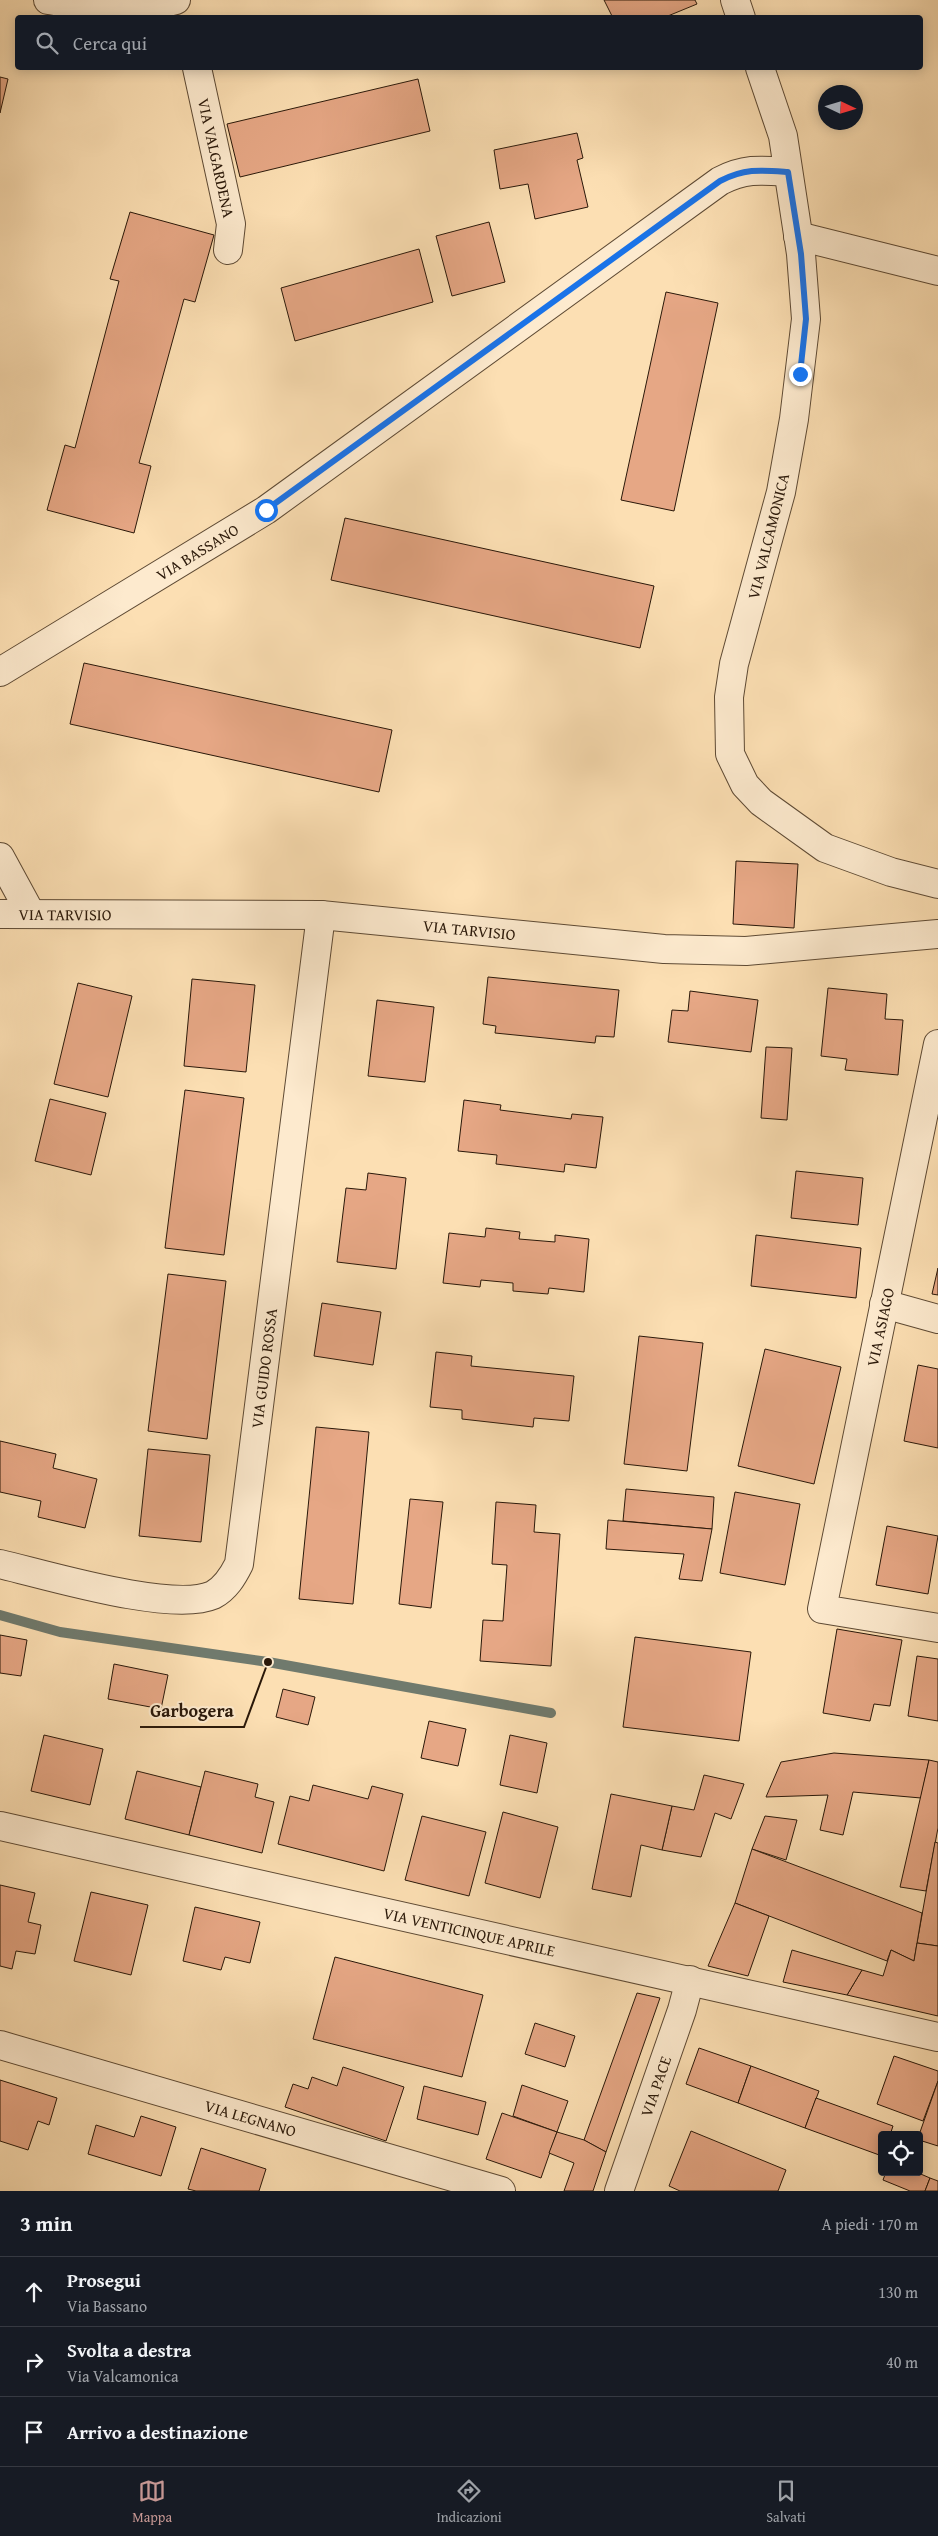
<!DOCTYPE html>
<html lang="it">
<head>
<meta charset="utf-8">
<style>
  body { margin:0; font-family:"Gentium Book Plus",serif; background:#242831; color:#f1f3f6 }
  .controls { position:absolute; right:15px; bottom:15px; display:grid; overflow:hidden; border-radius:5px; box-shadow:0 2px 12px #0003 }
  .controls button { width:45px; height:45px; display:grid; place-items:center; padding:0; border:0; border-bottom:1px solid #363941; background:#171b24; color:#f1f3f6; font:25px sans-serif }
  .compass { position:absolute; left:818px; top:85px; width:45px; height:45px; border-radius:50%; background:#171b24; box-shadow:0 2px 12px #0003; rotate:94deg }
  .stop { position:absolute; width:15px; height:15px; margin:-11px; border:4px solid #1a73e8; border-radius:50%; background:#fff }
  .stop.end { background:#1a73e8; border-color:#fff; box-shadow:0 1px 5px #0008 }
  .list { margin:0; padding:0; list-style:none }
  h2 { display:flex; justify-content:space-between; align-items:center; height:65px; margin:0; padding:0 20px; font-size:21px }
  h2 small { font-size:16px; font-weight:400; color:#9ea1a6 }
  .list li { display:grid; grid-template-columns:32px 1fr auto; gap:15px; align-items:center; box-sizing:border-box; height:70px; padding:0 20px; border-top:1px solid #363941 }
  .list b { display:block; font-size:19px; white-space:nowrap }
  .list p { margin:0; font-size:16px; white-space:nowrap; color:#9ea1a6 }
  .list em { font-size:16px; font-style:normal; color:#9ea1a6 }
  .icon { flex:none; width:28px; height:28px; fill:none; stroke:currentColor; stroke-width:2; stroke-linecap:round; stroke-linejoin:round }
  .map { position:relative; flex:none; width:938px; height:2191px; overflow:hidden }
  .search { position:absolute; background:#171b24; box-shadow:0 2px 12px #0003; left:15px; right:15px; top:15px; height:55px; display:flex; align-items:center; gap:12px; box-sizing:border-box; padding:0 18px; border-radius:5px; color:#9ea1a6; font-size:19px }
  .sheet { height:275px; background:#171b24 }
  nav { display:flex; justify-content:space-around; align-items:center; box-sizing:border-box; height:70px; border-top:1px solid #363941; background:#171b24; font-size:14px; color:#9ea1a6 }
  nav a { display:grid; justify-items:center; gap:2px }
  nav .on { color:#c59692 }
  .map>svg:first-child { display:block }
</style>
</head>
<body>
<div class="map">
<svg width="938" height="2191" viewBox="0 0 938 2191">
  <rect width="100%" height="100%" fill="#fcdfb3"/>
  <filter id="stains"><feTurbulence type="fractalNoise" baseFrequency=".004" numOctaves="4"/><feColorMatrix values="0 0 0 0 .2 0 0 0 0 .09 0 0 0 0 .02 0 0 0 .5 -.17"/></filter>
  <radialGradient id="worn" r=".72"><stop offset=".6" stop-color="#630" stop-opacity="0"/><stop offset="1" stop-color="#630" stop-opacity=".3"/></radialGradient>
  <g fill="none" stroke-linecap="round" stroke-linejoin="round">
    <polyline stroke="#707a6d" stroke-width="10" points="0,1615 60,1632 268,1662 551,1713"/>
  </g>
  <g fill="#e6a785" stroke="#2a1809">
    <polygon points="604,0 695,0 697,4 663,18 613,18"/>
    <polygon points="0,77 8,79 0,113"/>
    <polygon points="418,79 430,131 240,177 227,124"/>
    <polygon points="577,133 583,158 577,160 588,207 535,219 528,184 500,189 494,150"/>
    <polygon points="130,212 214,235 195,302 184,299 139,463 151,466 134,533 47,510 65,445 75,448 119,281 110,279"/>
    <polygon points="489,222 505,282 452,296 436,236"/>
    <polygon points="419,249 433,302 295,341 281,288"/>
    <polygon points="666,292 718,303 674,511 621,500"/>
    <polygon points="345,518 654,586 640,648 331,580"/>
    <polygon points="84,663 392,730 379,792 70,724"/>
    <polygon points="736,861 798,864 794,928 733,924"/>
    <polygon points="488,977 619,990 614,1037 596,1036 595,1043 495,1033 496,1026 483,1024"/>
    <polygon points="192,979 255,985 246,1072 184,1066"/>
    <polygon points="78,983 132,996 108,1097 54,1084"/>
    <polygon points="828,988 887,994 885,1019 903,1020 898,1075 845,1070 847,1059 821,1056"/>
    <polygon points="690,991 758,1000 751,1052 668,1042 672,1010 688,1011"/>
    <polygon points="377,1000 434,1007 425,1082 368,1076"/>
    <polygon points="766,1047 792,1048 787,1120 761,1118"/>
    <polygon points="185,1090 244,1098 224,1255 165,1248"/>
    <polygon points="50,1099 106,1113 91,1175 35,1161"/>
    <polygon points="464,1100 501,1105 500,1110 571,1119 572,1114 603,1117 596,1168 565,1164 564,1172 496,1164 497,1155 458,1151"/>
    <polygon points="796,1171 863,1178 858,1225 791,1218"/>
    <polygon points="368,1173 406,1178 396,1269 337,1262 346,1188 366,1190"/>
    <polygon points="486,1228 520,1232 519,1239 555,1242 555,1235 589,1239 584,1292 549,1288 548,1294 513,1291 513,1283 481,1280 480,1287 443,1283 449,1233 485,1237"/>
    <polygon points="756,1235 861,1248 856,1298 751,1286"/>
    <polygon points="938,1268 938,1295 932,1294"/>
    <polygon points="168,1274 226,1281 207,1439 148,1431"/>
    <polygon points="322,1303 381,1312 373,1365 314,1356"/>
    <polygon points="639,1336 703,1343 687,1471 624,1464"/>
    <polygon points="765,1349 841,1367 814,1484 738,1466"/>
    <polygon points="436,1352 472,1356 471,1366 574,1376 569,1421 534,1418 533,1427 462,1419 462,1410 430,1407"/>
    <polygon points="918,1365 938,1369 938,1448 904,1441"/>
    <polygon points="316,1427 369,1432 353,1604 299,1599"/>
    <polygon points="0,1441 56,1454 53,1468 97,1479 85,1528 38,1517 41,1501 0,1492"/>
    <polygon points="148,1449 210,1455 201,1542 139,1536"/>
    <polygon points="626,1489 714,1497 712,1529 623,1521"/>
    <polygon points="735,1492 800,1504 785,1585 720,1573"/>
    <polygon points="410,1499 443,1502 431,1608 399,1604"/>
    <polygon points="496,1502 536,1505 534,1532 560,1534 551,1666 480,1661 483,1620 503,1621 507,1565 492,1564"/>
    <polygon points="608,1520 712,1529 702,1581 679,1579 684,1554 606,1549"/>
    <polygon points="887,1526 938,1536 928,1594 876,1585"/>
    <polygon points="837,1629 902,1640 890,1706 874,1704 870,1721 823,1713"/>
    <polygon points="0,1635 27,1640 21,1676 0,1673"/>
    <polygon points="635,1637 751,1652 739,1741 623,1727"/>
    <polygon points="917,1656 938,1659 938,1721 908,1716"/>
    <polygon points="114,1664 168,1675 161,1709 108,1699"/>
    <polygon points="283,1689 315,1697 308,1725 276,1717"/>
    <polygon points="429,1721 466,1729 458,1766 421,1758"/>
    <polygon points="44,1735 103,1749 90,1805 31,1791"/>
    <polygon points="510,1735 547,1743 537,1793 500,1785"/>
    <polygon points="834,1753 929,1760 921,1798 853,1792 843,1835 820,1830 828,1795 766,1797 781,1762"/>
    <polygon points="929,1760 938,1762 938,1828 926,1891 900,1887"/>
    <polygon points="137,1771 201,1787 189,1835 125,1819"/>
    <polygon points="205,1771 258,1784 255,1797 274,1802 262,1853 189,1835"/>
    <polygon points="704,1775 744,1784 731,1819 715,1813 701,1857 662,1850 672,1806 694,1810"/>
    <polygon points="313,1785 368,1799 372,1786 403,1794 384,1871 278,1844 290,1796 309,1801"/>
    <polygon points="611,1794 672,1806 662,1850 641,1845 631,1897 592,1889"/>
    <polygon points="503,1812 558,1827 540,1898 485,1883"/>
    <polygon points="422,1816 486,1832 469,1896 405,1880"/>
    <polygon points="765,1816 797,1820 786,1860 752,1849"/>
    <polygon points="935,1842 938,1843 938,1946 917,1943"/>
    <polygon points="752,1849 922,1913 914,1961 891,1950 887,1961 735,1903"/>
    <polygon points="0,1885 35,1893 28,1922 41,1925 35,1954 16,1951 12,1969 0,1966"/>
    <polygon points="91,1892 148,1905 131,1975 74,1961"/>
    <polygon points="735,1903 769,1916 748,1976 708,1966"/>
    <polygon points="195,1907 260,1922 250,1963 225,1957 221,1970 183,1961"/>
    <polygon points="917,1943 938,1946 938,2016 847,1995 862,1970 883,1976 891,1950 914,1961"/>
    <polygon points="792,1950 862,1970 847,1995 783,1982"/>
    <polygon points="335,1957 483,1995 462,2077 313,2039"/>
    <polygon points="637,1993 660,1998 606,2152 584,2140"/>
    <polygon points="535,2023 575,2036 565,2067 525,2054"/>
    <polygon points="699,2048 751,2066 738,2103 686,2084"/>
    <polygon points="894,2056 938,2071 938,2081 923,2121 877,2104"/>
    <polygon points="751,2066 819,2091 805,2128 738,2103"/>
    <polygon points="343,2067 404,2087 386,2141 285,2107 293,2084 308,2089 312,2077 337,2086"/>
    <polygon points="0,2080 57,2098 49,2125 38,2121 28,2150 0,2141"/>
    <polygon points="938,2081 938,2146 919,2140 919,2135"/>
    <polygon points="522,2085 568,2101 557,2132 513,2116"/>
    <polygon points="424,2086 486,2102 478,2135 417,2119"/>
    <polygon points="816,2098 893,2126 890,2135 882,2135 882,2156 805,2128"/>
    <polygon points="502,2113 557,2132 541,2178 486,2159"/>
    <polygon points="141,2116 176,2127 161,2176 88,2154 96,2125 134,2137"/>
    <polygon points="691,2131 786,2170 778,2191 680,2191 669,2186"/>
    <polygon points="557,2132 584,2140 606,2152 593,2191 564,2191 574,2163 549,2153"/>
    <polygon points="201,2148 266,2169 259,2191 196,2191 188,2189"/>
    <polygon points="886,2172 916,2172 930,2178 925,2191 910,2191 883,2180"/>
    <polygon points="930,2178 938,2181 938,2191 925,2191"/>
  </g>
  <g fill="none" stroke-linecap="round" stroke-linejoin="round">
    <g stroke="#5e4a34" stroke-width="30">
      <g id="minor">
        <path d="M48,0C98,8 126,14 176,0"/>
        <polyline points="735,0 741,18"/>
        <path id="s1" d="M197,68L231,224L228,250"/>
        <polyline points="760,68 783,136 801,254 806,319 794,419 781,492 734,664 729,697 730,754 745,785 761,802 825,848 891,872 938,884"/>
        <polyline points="798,236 938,271"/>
        <path id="s2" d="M0,672L266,510L720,181C745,168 761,170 788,172"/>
        <polyline points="0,857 31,914"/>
        <path id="s3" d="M0,914L321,915L664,949L746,951L938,934"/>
        <polyline points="938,1044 822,1609 938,1628"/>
        <polyline points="884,1304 938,1319"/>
        <path id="s4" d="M0,1564C47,1575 172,1613 213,1595C226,1588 233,1576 239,1564L321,915"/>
        <path id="s5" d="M0,1826L938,2037"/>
        <path id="s6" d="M0,2045L501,2191"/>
        <path id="s7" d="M619,2191L682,2010L690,1980"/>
      </g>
    </g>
    <use href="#minor" stroke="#fdeace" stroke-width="28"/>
  </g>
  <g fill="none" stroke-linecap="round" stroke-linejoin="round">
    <path stroke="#1a73e8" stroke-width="6" d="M266,510L720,181C745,168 761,170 788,172L801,254L806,319L800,374"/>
  </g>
  <g text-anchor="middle" stroke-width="4" stroke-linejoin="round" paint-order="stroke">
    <g font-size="16" fill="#2a1809" stroke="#fdeace">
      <text dy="6" stroke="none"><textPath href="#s1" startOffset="92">VIA VALGARDENA</textPath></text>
      <text transform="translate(768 536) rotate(-76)" y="6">VIA VALCAMONICA</text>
      <text dy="6" stroke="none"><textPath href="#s2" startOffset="231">VIA BASSANO</textPath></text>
      <text dy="6" stroke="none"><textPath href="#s3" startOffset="65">VIA TARVISIO</textPath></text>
      <text dy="6" stroke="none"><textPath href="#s3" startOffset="470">VIA TARVISIO</textPath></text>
      <text transform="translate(880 1327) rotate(-78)" y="6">VIA ASIAGO</text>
      <text dy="6" stroke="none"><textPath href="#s4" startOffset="456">VIA GUIDO ROSSA</textPath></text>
      <text dy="6" stroke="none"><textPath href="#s5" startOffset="481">VIA VENTICINQUE APRILE</textPath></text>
      <text dy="6" stroke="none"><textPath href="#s7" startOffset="111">VIA PACE</textPath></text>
      <text dy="6" stroke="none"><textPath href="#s6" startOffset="261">VIA LEGNANO</textPath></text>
    </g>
  </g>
  <path fill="none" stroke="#2a1809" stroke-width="2" d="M268 1662L244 1727H140"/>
  <circle fill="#2a1809" stroke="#fdeace" stroke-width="2" cx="268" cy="1662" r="5"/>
  <g font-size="18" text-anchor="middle" font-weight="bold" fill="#2a1809" stroke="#fdeace" stroke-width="4" stroke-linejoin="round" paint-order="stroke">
    <text x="192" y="1717">Garbogera</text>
  </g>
  <rect width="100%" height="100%" filter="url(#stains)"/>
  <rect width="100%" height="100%" fill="url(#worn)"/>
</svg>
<div class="controls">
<button><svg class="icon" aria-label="locate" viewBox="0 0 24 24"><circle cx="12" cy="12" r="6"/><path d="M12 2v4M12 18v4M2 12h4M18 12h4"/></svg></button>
</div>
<svg class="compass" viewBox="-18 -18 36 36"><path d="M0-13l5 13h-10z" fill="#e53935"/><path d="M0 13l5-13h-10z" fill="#9ea1a6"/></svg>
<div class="stop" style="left:266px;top:510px"></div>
<div class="stop end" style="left:800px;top:374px"></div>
<div class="search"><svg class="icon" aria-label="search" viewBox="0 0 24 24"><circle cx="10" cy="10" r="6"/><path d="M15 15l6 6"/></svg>Cerca qui</div>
</div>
<section class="sheet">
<h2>3 min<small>A piedi · 170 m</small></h2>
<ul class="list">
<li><svg class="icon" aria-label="ahead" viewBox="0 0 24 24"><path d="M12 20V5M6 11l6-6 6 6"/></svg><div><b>Prosegui</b><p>Via Bassano</p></div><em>130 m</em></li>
<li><svg class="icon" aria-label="right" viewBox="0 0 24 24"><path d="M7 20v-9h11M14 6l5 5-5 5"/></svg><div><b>Svolta a destra</b><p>Via Valcamonica</p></div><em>40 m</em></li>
<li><svg class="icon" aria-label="arrive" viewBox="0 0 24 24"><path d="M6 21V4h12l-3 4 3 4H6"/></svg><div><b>Arrivo a destinazione</b></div></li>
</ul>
</section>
<nav>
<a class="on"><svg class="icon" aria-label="map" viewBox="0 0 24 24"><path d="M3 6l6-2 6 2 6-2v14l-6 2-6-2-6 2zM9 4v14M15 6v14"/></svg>Mappa</a>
<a><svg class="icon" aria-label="directions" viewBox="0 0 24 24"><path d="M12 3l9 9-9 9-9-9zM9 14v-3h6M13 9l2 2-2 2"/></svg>Indicazioni</a>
<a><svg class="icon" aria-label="saved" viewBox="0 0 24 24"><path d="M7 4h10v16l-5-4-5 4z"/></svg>Salvati</a>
</nav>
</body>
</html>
